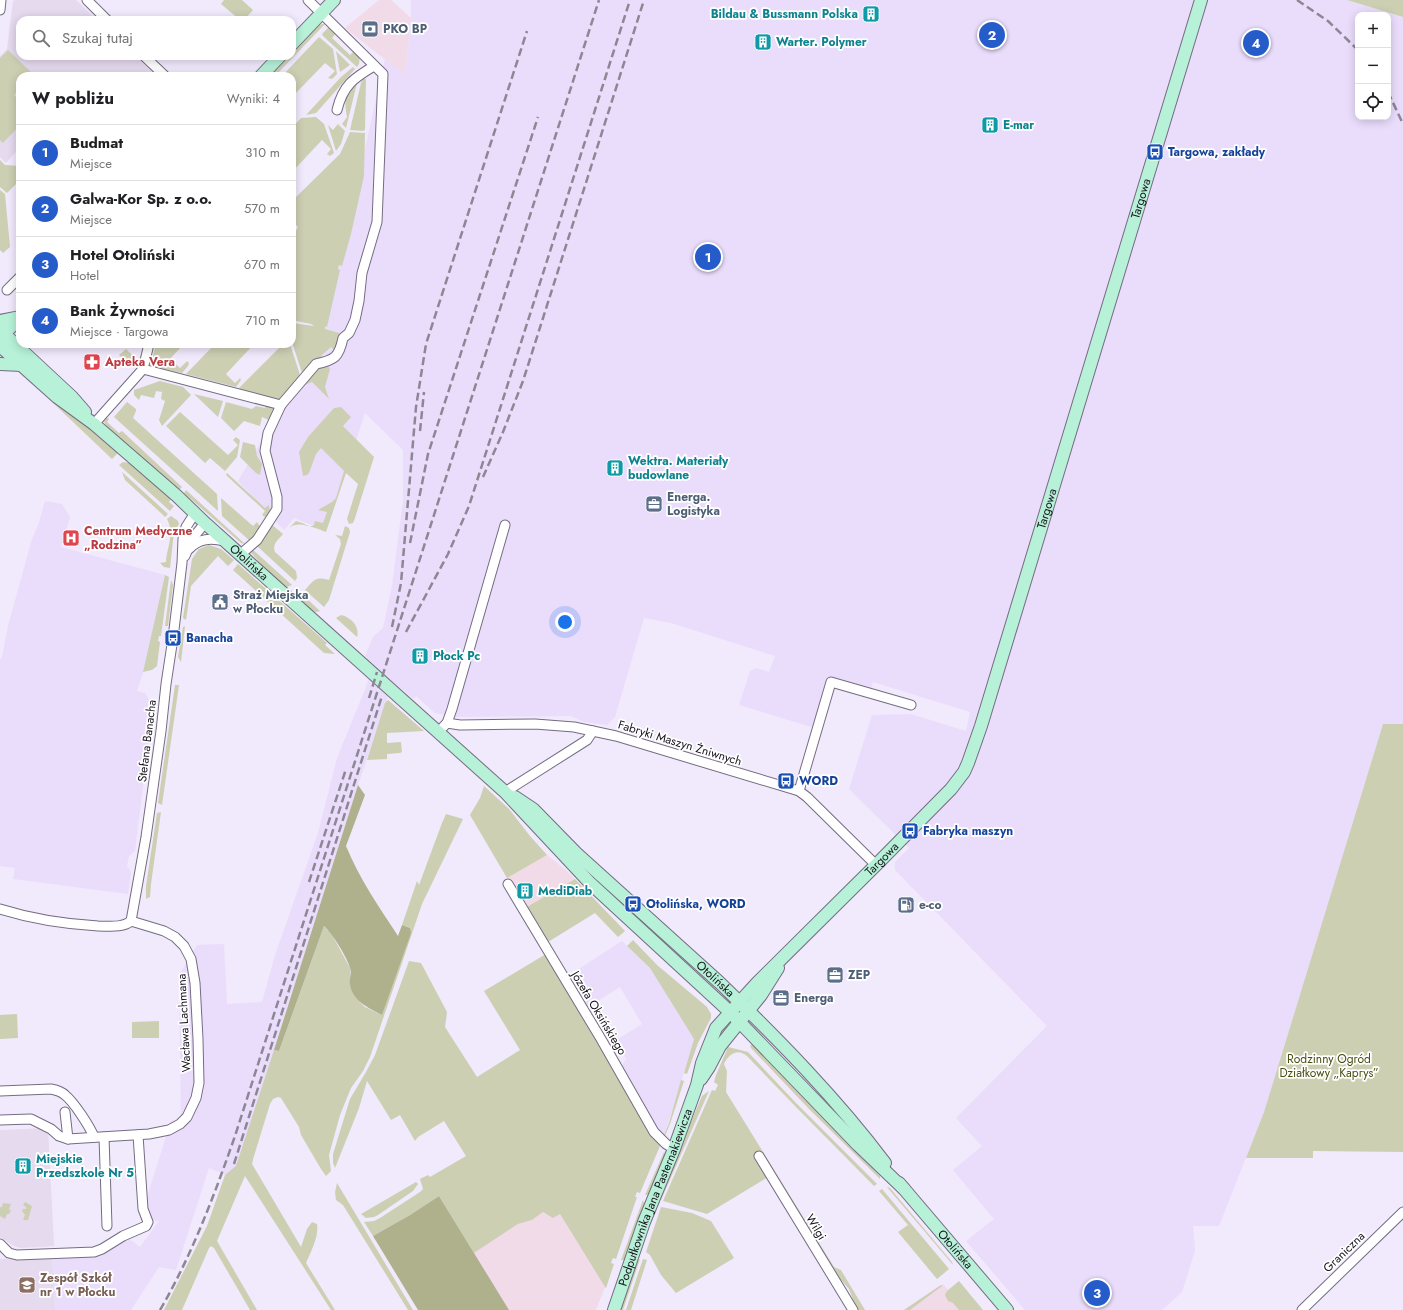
<!DOCTYPE html>
<html lang="pl">
<head>
<meta charset="utf-8">
<style>
  body { margin:0; font-family:Jost,sans-serif; background:#f2f2f2; color:#202124 }
  .controls { position:absolute; right:12px; top:12px; display:grid; overflow:hidden; border-radius:8px; box-shadow:0 2px 10px #0003 }
  .controls button { width:36px; height:36px; display:grid; place-items:center; padding:0; border:0; border-bottom:1px solid #e0e0e0; background:#fff; color:#202124; font:20px sans-serif }
  .you { position:absolute; left:565px; top:622px; width:14px; height:14px; margin:-10px; border:3px solid #fff; border-radius:50%; background:#1a73e8; box-shadow:0 0 0 6px #1a73e833 }
  .badge { display:grid; place-items:center; width:26px; height:26px; border-radius:50%; background:#255cca; color:#fff; font-size:13px; font-weight:700 }
  .pin { position:absolute; translate:-50% -50%; border:2px solid #fff; box-shadow:0 1px 4px #0006 }
  .list { margin:0; padding:0; list-style:none }
  h2 { display:flex; justify-content:space-between; align-items:center; height:52px; margin:0; padding:0 16px; font-size:17px }
  h2 small { font-size:13px; font-weight:400; color:#757577 }
  .list li { display:grid; grid-template-columns:26px 1fr auto; gap:12px; align-items:center; box-sizing:border-box; height:56px; padding:0 16px; border-top:1px solid #e0e0e0 }
  .list b { display:block; font-size:15px; white-space:nowrap }
  .list p { margin:0; font-size:13px; white-space:nowrap; color:#757577 }
  .list em { font-size:13px; font-style:normal; color:#757577 }
  .icon { flex:none; width:22px; height:22px; fill:none; stroke:currentColor; stroke-width:2; stroke-linecap:round; stroke-linejoin:round }
  .map { position:relative; flex:none; width:1403px; height:1310px; overflow:hidden }
  .search { position:absolute; background:#fff; box-shadow:0 2px 10px #0003; left:16px; top:16px; width:280px; height:44px; display:flex; align-items:center; gap:10px; box-sizing:border-box; padding:0 14px; border-radius:12px; color:#757577; font-size:15px }
  .panel { position:absolute; background:#fff; box-shadow:0 2px 10px #0003; left:16px; top:72px; width:280px; height:276px; border-radius:12px }
  .map>svg:first-child { display:block }
</style>
</head>
<body>
<div class="map">
<svg width="1403" height="1310" viewBox="0 0 1403 1310">
  <rect width="100%" height="100%" fill="#f1e9fc"/>
  <g fill="#f2dbe9">
    <polygon points="379,0 391,0 411,18 405,75 345,28"/>
    <polygon points="547,855 566,870 575,879 525,908 507,878"/>
    <polygon points="543,1212 560,1214 605,1287 596,1310 509,1310 474,1253 518,1224 532,1220"/>
    <polygon points="943,1284 965,1310 904,1310"/>
  </g>
  <g fill="#eaddfc" fill-rule="evenodd">
    <path d="M411,0H1347L1403,17V724H1383L1264,1112L1219,1226H1193L1195,1251L1182,1292L1162,1310H1025L966,1241L994,1219L953,1170L982,1146L956,1118L1047,1026L895,870V862L909,848L849,789L872,715L911,714L966,731L970,712L873,682L869,697L835,687L821,730L739,705L750,671L756,668L769,672L775,656L671,623L644,618L615,717L607,725L584,722L571,716L456,717L435,713L416,696L414,699L393,682L358,785L234,1178L209,1168L176,1270L159,1267L131,1310H55L52,1257L98,1254L127,1237L140,1247L159,1221L140,1219L171,1121L181,1119L179,975L197,945L224,944L227,1004L262,1002L275,955L318,833L337,758L366,687L373,665L365,656L373,637L383,628L392,586L403,500V450L365,413L346,472L326,531L294,518L284,530L238,481L323,336L385,59L405,75L411,18ZM1358,15H1388V117H1358Z"/>
    <polygon points="45,501 62,504 70,517 61,547 165,575 146,663 137,691 145,693 153,706 135,851 129,856 127,866 131,872 128,894 13,879 15,868 0,866 0,659 2,657 8,626 32,539 39,523"/>
    <polygon points="622,941 650,968 694,1039 674,1106 663,1137 656,1129 621,1067 626,1059 615,1041 642,1024 620,987 587,1008 568,976"/>
  </g>
  <g fill="#e5daee">
    <polygon points="15,0 76,0 97,20 20,20 20,56 135,56 156,76 20,76 20,147 6,163 0,157 0,56 7,49 13,1"/>
    <polygon points="48,1128 54,1246 21,1248 14,1246 0,1237 0,1130"/>
    <polygon points="52,1257 55,1310 0,1310 0,1259"/>
  </g>
  <g fill="#cdcfb3">
    <polygon points="224,0 242,0 253,10 244,20 240,20 221,4"/>
    <polygon points="1347,0 1403,0 1403,17"/>
    <polygon points="322,24 325,24 275,76 269,76 288,56 292,56 292,52 317,26"/>
    <polygon points="330,26 337,32 332,38 350,55 355,50 360,56 359,64 357,67 323,36 322,34"/>
    <polygon points="319,37 333,49 337,74 332,79 328,78 335,71 325,63 292,97 292,76 282,76"/>
    <polygon points="8,50 34,75 32,76 20,76 20,89 14,95 20,101 20,125 3,143 0,140 0,58"/>
    <polygon points="336,51 350,65 340,72"/>
    <polygon points="353,67 355,69 316,113 306,115 341,77"/>
    <path d="M358,79L346,128L342,124L347,117C344,97 344,94 358,79Z"/>
    <polygon points="363,79 366,79 365,129 364,131 350,130 361,83"/>
    <polygon points="316,117 324,124 334,153 330,156 327,154 331,149 322,140 292,172 292,128 301,118"/>
    <polygon points="338,124 345,131 341,144 336,151 328,125 333,130"/>
    <polygon points="350,132 365,133 364,176 351,234 342,266 339,265 338,269 340,270 327,327 325,326 325,329 339,333 340,337 336,352 331,347 322,355 303,376 292,342 292,323 314,326 311,324 292,320 292,227 296,231 298,227 293,221 293,200 340,154"/>
    <polygon points="0,160 5,165 20,166 20,180 7,193 0,187"/>
    <polygon points="0,190 5,194 10,247 3,253 0,250"/>
    <path d="M156,344H184L170,359L180,368L187,361L189,363L188,366L182,373L155,367C149,361 155,351 156,344Z"/>
    <polygon points="215,344 254,344 226,374 235,383 240,378 241,380 236,387 186,374"/>
    <polygon points="283,344 290,344 301,378 279,402 238,389"/>
    <path d="M126,349C132,355 139,359 135,368L131,365L129,366L119,355Z"/>
    <polygon points="317,365 329,367 330,369 325,387 329,399 312,382 302,386"/>
    <polygon points="160,381 183,387 191,395 162,426 159,420 165,401 161,399 162,392 156,391 154,398 141,395 139,400 134,395 134,390"/>
    <polygon points="194,394 223,401 218,417"/>
    <polygon points="52,402 116,448 117,454 112,459"/>
    <polygon points="127,402 136,409 136,411 133,418 217,494 218,511 114,417"/>
    <polygon points="226,402 252,409 256,406 265,408 267,404 275,407 271,421 262,417 260,426 244,421 234,431 221,418"/>
    <path d="M341,407L351,417L343,426L374,457L355,518L353,523L349,524L347,519L358,484L346,473L326,532C314,528 299,520 289,528L296,521L305,524V526H312L314,525L315,521L323,523L327,512L318,510L332,502L336,498L344,471L321,448L316,454L309,473L307,475L303,476L299,452L308,437L334,408Z"/>
    <polygon points="180,412 228,455 238,445 233,440 236,437 240,440 237,457 225,471 210,458 205,463 166,426"/>
    <polygon points="106,417 109,419 107,422 119,433 122,431 182,487 179,490 146,463 108,428 104,422"/>
    <polygon points="243,442 255,445 257,456 262,464 260,475 256,473 240,457"/>
    <polygon points="123,462 130,463 171,499 169,502 174,506 170,511 119,465"/>
    <polygon points="122,472 168,514 165,517 161,513 125,480"/>
    <polygon points="227,473 265,508 269,505 270,512 265,517 262,515 265,511 226,475"/>
    <polygon points="186,490 245,544 241,543 184,493"/>
    <polygon points="221,498 253,526 257,522 261,528 259,532 250,541 222,516"/>
    <path d="M171,516L178,521L179,524L174,532L170,568L164,567L160,563L166,562C167,547 175,534 167,519Z"/>
    <path d="M271,524L283,534C278,540 272,544 275,552L296,571L297,578L295,581L256,545Z"/>
    <path d="M345,526L349,528L350,532L329,600L324,607L305,590C314,580 315,576 329,580L341,544L340,539L335,535L342,536Z"/>
    <polygon points="209,545 221,549 234,560 228,566 218,556 191,586 186,620 183,618 192,559 199,549"/>
    <polygon points="252,549 292,585 287,587 281,585 253,555 251,553"/>
    <polygon points="238,564 327,643 325,645 335,654 324,653 233,570"/>
    <polygon points="165,575 169,577 161,636 159,636 158,641 160,642 157,666 152,670 143,672"/>
    <polygon points="171,580 173,585 168,626 165,626"/>
    <path d="M302,594L320,611C312,615 304,606 301,599Z"/>
    <path d="M341,615C351,617 360,627 357,637L336,618Z"/>
    <polygon points="185,626 181,662 178,657 183,627"/>
    <polygon points="175,685 179,685 162,805 158,803"/>
    <polygon points="388,700 424,731 387,733 387,743 401,742 402,752 400,753 387,754 387,759 367,760 385,703"/>
    <polygon points="1383,724 1403,724 1403,1152 1313,1151 1313,1158 1246,1158 1264,1112"/>
    <polygon points="484,786 509,809 530,836 547,855 507,878 470,815 480,798"/>
    <polygon points="161,812 151,884 150,897 146,899 146,886 157,813"/>
    <path d="M446,814L463,819L422,904L370,1057L363,1071L351,1088L340,1115L329,1155L331,1171L326,1176L321,1169L301,1135L299,1127L281,1098L278,1097L273,1099L270,1104L254,1156L252,1164L255,1169L301,1247L307,1229L312,1222L317,1224C319,1237 311,1251 306,1263L335,1310H331L245,1176L217,1241L257,1310H250L214,1248L211,1246L209,1248L182,1310H164L207,1226L225,1175L236,1166L274,1050L279,1051L324,926L330,931L350,968V983L360,1002L365,1007L382,1015L410,928L402,925L417,881L419,885L442,823Z"/>
    <polygon points="575,879 625,931 618,937 595,913 548,942 525,908"/>
    <polygon points="633,940 657,965 707,1007 711,1014 711,1018 698,1043 687,1074 684,1073 694,1039 650,968 627,946"/>
    <polygon points="546,954 653,1137 660,1146 640,1193 637,1192 635,1197 637,1197 616,1259 613,1258 611,1263 614,1264 606,1288 605,1287 560,1214 553,1218 543,1212 532,1220 518,1224 474,1253 439,1196 410,1215 373,1236 364,1222 374,1221 380,1218 420,1192 423,1189 420,1179 428,1175 430,1177 466,1156 444,1121 418,1137 415,1141 400,1115 391,1120 367,1081 359,1108 335,1168 333,1163 333,1154 350,1099 366,1072 375,1055 409,961 421,963 447,1012 445,1027 477,1077 520,1050 484,991"/>
    <polygon points="17,1014 18,1038 0,1039 0,1015"/>
    <polygon points="159,1021 159,1038 132,1038 132,1022"/>
    <path d="M752,1044C794,1089 838,1132 880,1176V1179L810,1110L751,1048L750,1046Z"/>
    <path d="M728,1047L748,1052L795,1102L877,1184L874,1186L795,1106L747,1056C737,1048 729,1054 724,1064L727,1071L726,1092L834,1267L841,1270L865,1310H857L849,1289L828,1265L768,1177L707,1214L663,1201L712,1090L715,1091L718,1085L714,1082L716,1075Z"/>
    <polygon points="681,1080 684,1081 670,1124 664,1138 663,1137 669,1123"/>
    <polygon points="709,1091 661,1200 659,1197 702,1096"/>
    <polygon points="664,1152 666,1157 650,1193 647,1195 645,1195"/>
    <polygon points="416,1182 418,1184 413,1191 378,1215 374,1217 366,1218 361,1214"/>
    <polygon points="337,1183 413,1310 408,1310 343,1205 336,1200 335,1192"/>
    <polygon points="887,1187 890,1188 952,1262 953,1265"/>
    <polygon points="882,1189 949,1269 937,1279 898,1232 908,1225 879,1191"/>
    <polygon points="643,1200 645,1205 625,1260 621,1260"/>
    <polygon points="25,1202 32,1206 28,1220 23,1220 25,1215 22,1211 23,1209 26,1209 26,1207 23,1205"/>
    <polygon points="3,1203 11,1204 9,1209 11,1211 9,1214 7,1214 5,1219 0,1216 0,1207 2,1207"/>
    <polygon points="661,1207 692,1213 711,1221 734,1258 676,1293 661,1275 650,1255 646,1252"/>
    <polygon points="640,1259 623,1310 619,1310 636,1261"/>
    <polygon points="643,1259 647,1260 631,1310 626,1310"/>
    <polygon points="959,1281 983,1310 959,1310 953,1303 948,1301 945,1295 947,1291"/>
    <polygon points="941,1285 942,1286 910,1310 904,1310"/>
  </g>
  <g fill="#afb18d">
    <path d="M358,785L365,795L346,846C359,878 379,907 398,936L402,925L410,928L411,933L382,1015C369,1008 352,1001 350,984C349,979 352,973 350,968C348,959 331,931 324,926L279,1051L274,1050Z"/>
    <polygon points="439,1196 509,1310 418,1310 373,1236 410,1215"/>
  </g>
  <g fill="none" stroke-linecap="round" stroke-linejoin="round">
    <g stroke="#756c81" stroke-width="11">
      <g id="street">
        <polyline points="87,0 107,20"/>
        <polyline points="0,10 1,0"/>
        <polyline points="144,56 165,76"/>
        <path d="M337,110C343,85 354,78 374,66"/>
        <polyline points="7,290 20,277"/>
        <polyline points="143,369 281,405"/>
        <polyline points="94,424 143,369 149,344"/>
        <path d="M189,549C199,538 211,538 225,541"/>
        <path d="M241,554L257,540L277,509V497L265,451L268,433L281,405L316,364C335,360 339,357 343,338L349,333L355,320L359,301L362,273L377,222L383,74L308,0"/>
        <polyline points="185,556 192,539 205,523"/>
        <polyline points="447,723 460,725 535,724 574,727 616,736 799,791 807,797 876,865"/>
        <polyline points="443,727 447,723 452,709 505,525"/>
        <polyline points="799,791 831,682 911,705"/>
        <polyline points="505,792 587,740 593,731"/>
        <polyline points="508,884 601,1039 654,1132 666,1144 674,1149"/>
        <path d="M0,909C32,919 64,924 98,926C109,926 123,928 131,921"/>
        <polyline points="131,921 146,837 161,731 166,684 173,638 182,563 183,539 186,527 195,513"/>
        <path d="M0,1091L51,1089C56,1090 61,1091 65,1095C74,1102 90,1127 94,1137"/>
        <polyline points="65,1112 68,1139 149,1134 169,1130 180,1124 187,1117 196,1098 199,1083 198,1039 195,983 191,959 184,946 175,937 164,931 131,921"/>
        <polyline points="0,1120 31,1119 51,1129 59,1136 68,1139"/>
        <polyline points="104,1137 107,1226"/>
        <polyline points="759,1156 853,1310"/>
        <polyline points="0,1244 9,1253 17,1255 94,1252 102,1249 123,1236 146,1226 148,1222 143,1209 138,1135"/>
        <polyline points="1302,1310 1403,1212"/>
      </g>
    </g>
    <g stroke="#756c81" stroke-width="14">
      <g id="secondary">
        <polyline points="292,44 334,0"/>
        <polyline points="261,76 280,56"/>
        <polyline points="0,321 20,317"/>
        <polyline points="0,330 72,397 85,412"/>
        <polyline points="0,338 20,318"/>
        <path id="s1" d="M0,346L57,397L94,424L177,496L205,523L505,792L590,883L730,1012L858,1145L904,1189"/>
        <polyline points="0,364 22,365"/>
        <path id="s2" d="M515,797L533,809L576,853L720,983C778,1039 837,1099 885,1163"/>
        <polyline points="701,1079 709,1067 720,1046 761,995 778,968"/>
        <path id="s3" d="M899,1183L1007,1310"/>
        <path id="s4" d="M614,1310L644,1222L674,1149L697,1085L702,1063L716,1028L757,983L876,865L951,789L964,772L968,763L981,726L1201,0"/>
      </g>
    </g>
    <use href="#street" stroke="#fff" stroke-width="9"/>
    <use href="#secondary" stroke="#b7f1d8" stroke-width="12"/>
    <g stroke="#8d8795" stroke-width="2.5" stroke-dasharray="8 4" stroke-linecap="butt">
      <polyline points="1297,0 1328,21 1358,50"/>
      <polyline points="1388,92 1403,124"/>
      <polyline points="420,431 424,392"/>
      <polyline points="483,477 503,432 523,381 644,0"/>
      <polyline points="410,543 428,454 538,117"/>
      <polyline points="392,627 401,583 416,407 426,344 527,31"/>
      <polyline points="406,632 448,554 469,506 630,0"/>
      <polyline points="369,698 377,672"/>
      <polyline points="309,882 346,769"/>
      <polyline points="234,1164 382,696"/>
      <path d="M160,1310C192,1255 214,1196 235,1136L599,0"/>
    </g>
  </g>
  <defs>
    <g id="building-square" transform="scale(0.9)"><rect x="-9" y="-9" width="18" height="18" rx="4" fill="#0f9aa8" stroke="#fff"/><path d="M-4-6H4V6H1V3H-1V6H-4ZM-2.5-4.3h1.7v1.8h-1.7ZM.8-4.3h1.7v1.8H.8ZM-2.5-1h1.7V.8h-1.7ZM.8-1h1.7V.8H.8Z" fill="#fff"/></g>
    <g id="bank-square" transform="scale(0.9)"><rect x="-9" y="-9" width="18" height="18" rx="4" fill="#5c6f8a" stroke="#fff"/><path d="M-6-4H6V4H-6ZM0-2.3a2.3 2.3 0 1 0 0 4.6a2.3 2.3 0 1 0 0-4.6Z" fill="#fff"/></g>
    <g id="bus-square" transform="scale(0.9)"><rect x="-9" y="-9" width="18" height="18" rx="4" fill="#1a4fb4" stroke="#fff"/><path d="M-5-6H5V4H4V6H2V4H-2V6H-4V4H-5ZM-3.5-4V0h7V-4ZM-3.5 1.2v1.5H-2V1.2ZM2 1.2v1.5H3.5V1.2Z" fill="#fff"/></g>
    <g id="pharmacy-square" transform="scale(0.9)"><rect x="-9" y="-9" width="18" height="18" rx="4" fill="#e0444e" stroke="#fff"/><path d="M-2-6h4v4h4v4h-4v4h-4v-4h-4v-4h4Z" fill="#fff"/></g>
    <g id="office-square" transform="scale(0.9)"><rect x="-9" y="-9" width="18" height="18" rx="4" fill="#5c6f8a" stroke="#fff"/><path d="M-6-3h4V-5.5h4V-3h4V5H-6ZM-1-4.5V-3h2v-1.5ZM-6 0V1H6V0Z" fill="#fff"/></g>
    <g id="hospital-square" transform="scale(0.9)"><rect x="-9" y="-9" width="18" height="18" rx="4" fill="#e0444e" stroke="#fff"/><path d="M-5-5h3v3.5h4V-5h3V5h-3V1.5h-4V5h-3Z" fill="#fff"/></g>
    <g id="civic-square" transform="scale(0.9)"><rect x="-9" y="-9" width="18" height="18" rx="4" fill="#5c6f8a" stroke="#fff"/><path d="M-.6-6.5H3V-4.5H.6V-3L4-1V1h2V6H-6V1h2V-1L-.6-3ZM-1.2 2.5V6h2.4V2.5Z" fill="#fff"/></g>
    <g id="fuel-square" transform="scale(0.9)"><rect x="-9" y="-9" width="18" height="18" rx="4" fill="#5c6f8a" stroke="#fff"/><path d="M-5.5-6h7V0h2V4h1.3V-2.5L3-4.5l.8-.8L6-3V5H2.5V1h-1V6h-7ZM-4.2-4.7v3.2H.2V-4.7Z" fill="#fff"/></g>
    <g id="school-square" transform="scale(0.9)"><rect x="-9" y="-9" width="18" height="18" rx="4" fill="#8d6e63" stroke="#fff"/><path d="M0-5L7-2L0 1L-7-2ZM-4 1L0 2.5L4 1V4Q0 6-4 4Z" fill="#fff"/></g>
  </defs>
  <g fill-rule="evenodd">
    <use href="#building-square" x="871" y="14"/>
    <use href="#bank-square" x="370" y="29"/>
    <use href="#building-square" x="763" y="42"/>
    <use href="#building-square" x="990" y="125"/>
    <use href="#bus-square" x="1155" y="152"/>
    <use href="#pharmacy-square" x="92" y="362"/>
    <use href="#building-square" x="615" y="468"/>
    <use href="#office-square" x="654" y="504"/>
    <use href="#hospital-square" x="71" y="538"/>
    <use href="#civic-square" x="220" y="602"/>
    <use href="#bus-square" x="173" y="638"/>
    <use href="#building-square" x="420" y="656"/>
    <use href="#bus-square" x="786" y="781"/>
    <use href="#bus-square" x="910" y="831"/>
    <use href="#building-square" x="525" y="891"/>
    <use href="#bus-square" x="633" y="904"/>
    <use href="#fuel-square" x="906" y="905"/>
    <use href="#office-square" x="835" y="975"/>
    <use href="#office-square" x="781" y="998"/>
    <use href="#building-square" x="23" y="1166"/>
    <use href="#school-square" x="27" y="1285"/>
  </g>
  <g text-anchor="middle" stroke-width="3.5" stroke-linejoin="round" paint-order="stroke">
    <g font-size="12" font-weight="bold" fill="#0d838f" stroke="#fff" text-anchor="start">
      <text x="858" y="18" text-anchor="end">Bildau &amp; Bussmann Polska</text>
      <text x="776" y="46">Warter. Polymer</text>
      <text x="1003" y="129">E-mar</text>
      <text x="628" y="465">Wektra. Materiały<tspan x="628" dy="14">budowlane</tspan></text>
      <text x="433" y="660">Płock Pc</text>
      <text x="538" y="895">MediDiab</text>
      <text x="36" y="1163">Miejskie<tspan x="36" dy="14">Przedszkole Nr 5</tspan></text>
    </g>
    <g font-size="12" font-weight="bold" fill="#4e5e75" stroke="#fff" text-anchor="start">
      <text x="383" y="33">PKO BP</text>
      <text x="667" y="501">Energa.<tspan x="667" dy="14">Logistyka</tspan></text>
      <text x="233" y="599">Straż Miejska<tspan x="233" dy="14">w Płocku</tspan></text>
      <text x="919" y="909">e-co</text>
      <text x="848" y="979">ZEP</text>
      <text x="794" y="1002">Energa</text>
    </g>
    <g font-size="12" font-weight="bold" fill="#164399" stroke="#fff" text-anchor="start">
      <text x="1168" y="156">Targowa, zakłady</text>
      <text x="186" y="642">Banacha</text>
      <text x="799" y="785">WORD</text>
      <text x="923" y="835">Fabryka maszyn</text>
      <text x="646" y="908">Otolińska, WORD</text>
    </g>
    <g font-size="12" fill="#15121a" stroke="#fff">
      <text dy="4" stroke="none"><textPath href="#s4" startOffset="1257">Targowa</textPath></text>
      <text dy="4" stroke="none"><textPath href="#s4" startOffset="933">Targowa</textPath></text>
      <text dy="4" stroke="none"><textPath href="#s1" startOffset="330">Otolińska</textPath></text>
      <text transform="translate(147 741) rotate(-83)" y="4">Stefana Banacha</text>
      <text transform="translate(680 743) rotate(17)" y="4">Fabryki Maszyn Żniwnych</text>
      <text dy="4" stroke="none"><textPath href="#s4" startOffset="537">Targowa</textPath></text>
      <text dy="4" stroke="none"><textPath href="#s2" startOffset="271">Otolińska</textPath></text>
      <text transform="translate(599 1013) rotate(59)" y="4">Józefa Oksińskiego</text>
      <text transform="translate(184 1023) rotate(-93)" y="4">Wacława Lachmana</text>
      <text dy="4" stroke="none"><textPath href="#s4" startOffset="120">Podpułkownika Jana Pasternakiewicza</textPath></text>
      <text transform="translate(816 1227) rotate(59)" y="4">Wilgi</text>
      <text dy="4" stroke="none"><textPath href="#s3" startOffset="87">Otolińska</textPath></text>
      <text transform="translate(1344 1252) rotate(-44)" y="4">Graniczna</text>
    </g>
    <g font-size="12" font-weight="bold" fill="#be3a42" stroke="#fff" text-anchor="start">
      <text x="105" y="366">Apteka Vera</text>
      <text x="84" y="535">Centrum Medyczne<tspan x="84" dy="14">„Rodzina”</tspan></text>
    </g>
    <g font-size="12" fill="#4b4c0f" stroke="#fff">
      <text x="1329" y="1063">Rodzinny Ogród<tspan x="1329" dy="14">Działkowy „Kaprys”</tspan></text>
    </g>
    <g font-size="12" font-weight="bold" fill="#785e54" stroke="#fff" text-anchor="start">
      <text x="40" y="1282">Zespół Szkół<tspan x="40" dy="14">nr 1 w Płocku</tspan></text>
    </g>
  </g>
</svg>
<div class="controls">
<button>+</button>
<button>−</button>
<button><svg class="icon" aria-label="locate" viewBox="0 0 24 24"><circle cx="12" cy="12" r="6"/><path d="M12 2v4M12 18v4M2 12h4M18 12h4"/></svg></button>
</div>
<div class="you"></div>
<div class="pin badge" style="left:708px;top:257px">1</div>
<div class="pin badge" style="left:992px;top:35px">2</div>
<div class="pin badge" style="left:1097px;top:1293px">3</div>
<div class="pin badge" style="left:1256px;top:43px">4</div>
<div class="search"><svg class="icon" aria-label="search" viewBox="0 0 24 24"><circle cx="10" cy="10" r="6"/><path d="M15 15l6 6"/></svg>Szukaj tutaj</div>
<section class="panel">
<h2>W pobliżu<small>Wyniki: 4</small></h2>
<ul class="list">
<li><span class="badge">1</span><div><b>Budmat</b><p>Miejsce</p></div><em>310 m</em></li>
<li><span class="badge">2</span><div><b>Galwa-Kor Sp. z o.o.</b><p>Miejsce</p></div><em>570 m</em></li>
<li><span class="badge">3</span><div><b>Hotel Otoliński</b><p>Hotel</p></div><em>670 m</em></li>
<li><span class="badge">4</span><div><b>Bank Żywności</b><p>Miejsce · Targowa</p></div><em>710 m</em></li>
</ul>
</section>
</div>
</body>
</html>
